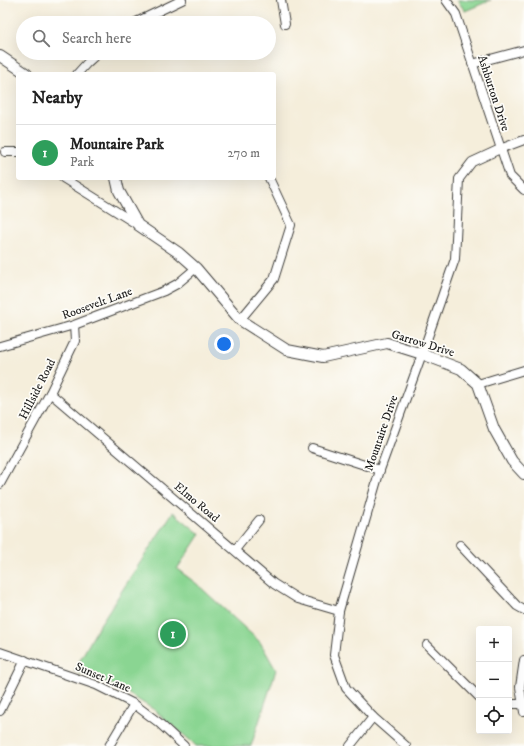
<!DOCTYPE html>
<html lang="en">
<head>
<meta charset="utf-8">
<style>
  body { margin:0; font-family:"IM FELL DW Pica",serif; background:#f6f6f6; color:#222 }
  .controls { position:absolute; right:12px; bottom:12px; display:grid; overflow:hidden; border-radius:4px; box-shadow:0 4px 16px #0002 }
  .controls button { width:36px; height:36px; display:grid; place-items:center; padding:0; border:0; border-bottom:1px solid #e0e0e0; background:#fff; color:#222; font:20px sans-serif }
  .you { position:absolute; left:224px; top:344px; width:14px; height:14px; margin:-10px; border:3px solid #fff; border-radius:50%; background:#1a73e8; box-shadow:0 0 0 6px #1a73e833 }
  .badge { display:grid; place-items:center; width:26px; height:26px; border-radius:50%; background:#1f6fb2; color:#fff; font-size:13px; font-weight:700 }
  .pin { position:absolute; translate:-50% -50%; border:2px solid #fff; box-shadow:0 1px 4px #0006 }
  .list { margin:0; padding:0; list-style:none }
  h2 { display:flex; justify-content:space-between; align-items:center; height:52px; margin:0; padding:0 16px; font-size:17px }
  h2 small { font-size:13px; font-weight:400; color:#767676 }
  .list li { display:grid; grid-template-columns:26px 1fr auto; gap:12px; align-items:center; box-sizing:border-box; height:56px; padding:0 16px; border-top:1px solid #e0e0e0 }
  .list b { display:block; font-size:15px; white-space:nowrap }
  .list p { margin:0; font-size:13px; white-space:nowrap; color:#767676 }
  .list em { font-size:13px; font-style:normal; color:#767676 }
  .icon { flex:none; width:22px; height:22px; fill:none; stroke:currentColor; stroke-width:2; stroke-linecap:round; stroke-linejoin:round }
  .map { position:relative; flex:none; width:524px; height:746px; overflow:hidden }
  .search { position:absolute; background:#fff; box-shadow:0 4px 16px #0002; left:16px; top:16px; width:260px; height:44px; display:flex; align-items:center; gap:10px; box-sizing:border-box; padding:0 14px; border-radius:22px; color:#767676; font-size:15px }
  .panel { position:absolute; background:#fff; box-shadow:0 4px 16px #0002; left:16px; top:72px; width:260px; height:108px; border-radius:4px }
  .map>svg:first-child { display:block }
</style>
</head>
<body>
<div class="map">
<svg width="524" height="746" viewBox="0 0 524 746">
  <rect width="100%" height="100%" fill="#fdfcf7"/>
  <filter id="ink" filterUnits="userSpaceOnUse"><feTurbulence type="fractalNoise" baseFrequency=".025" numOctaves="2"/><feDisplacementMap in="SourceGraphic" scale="8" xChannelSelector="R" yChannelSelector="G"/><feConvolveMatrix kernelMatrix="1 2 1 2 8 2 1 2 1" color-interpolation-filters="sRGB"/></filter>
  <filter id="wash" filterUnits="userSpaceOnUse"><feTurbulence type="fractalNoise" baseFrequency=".012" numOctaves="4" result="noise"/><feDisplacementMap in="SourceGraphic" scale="16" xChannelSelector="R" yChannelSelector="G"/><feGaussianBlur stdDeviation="0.9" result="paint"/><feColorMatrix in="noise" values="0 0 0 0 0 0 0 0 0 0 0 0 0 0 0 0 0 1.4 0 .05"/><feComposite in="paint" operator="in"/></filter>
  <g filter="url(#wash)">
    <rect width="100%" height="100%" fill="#f5eedb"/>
    <g fill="#8ad592" stroke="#537857">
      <polygon points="457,0 491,0 465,11"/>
      <polygon points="173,512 200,534 177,569 197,584 260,642 276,670 251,746 196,746 191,741 153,709 114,685 74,671 99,626"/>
    </g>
  </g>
  <g filter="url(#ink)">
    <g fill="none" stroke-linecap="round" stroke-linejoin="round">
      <g stroke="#3d3c39" stroke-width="10">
        <g id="minor">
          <polyline points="281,0 285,24"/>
          <polyline points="446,0 456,14 510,176 524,190"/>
          <polyline points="134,23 182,0"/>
          <polyline points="472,64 524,50"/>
          <polyline points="77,74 87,63 98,53"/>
          <polyline points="5,152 18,152"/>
          <polyline points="63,178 138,225"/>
          <polyline points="240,320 274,279 291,225 269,178"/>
          <polyline points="0,346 74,325 164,291 177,284 196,268"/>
          <polyline points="478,384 524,370"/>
          <polyline points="50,393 274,584 298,599 339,611"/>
          <polyline points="312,448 380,470"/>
          <polyline points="0,484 50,393 75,341 74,325"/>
          <polyline points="460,545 517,606 524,610"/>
          <polyline points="235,550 259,520"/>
          <polyline points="427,645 479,697"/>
          <polyline points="0,652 96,685 134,704 158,722 184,746"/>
          <polyline points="524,660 520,687 524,712"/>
          <polyline points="509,704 522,704"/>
          <polyline points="0,711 25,660"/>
          <polyline points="109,746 134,704"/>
          <polyline points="350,746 373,717"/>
          <polyline points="406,746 373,717 346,688 334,655 339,611 380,470 422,354 455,259 459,179 472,162 500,149 524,140"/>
        </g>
      </g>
      <g stroke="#3d3c39" stroke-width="12">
        <g id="tertiary">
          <polyline points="0,56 27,74"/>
          <polyline points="116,178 119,191 138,225 179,253 196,268 240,320 287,350 323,357 387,343 422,354 461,369 478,384 494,429 512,461 524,474"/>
        </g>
      </g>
      <use href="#minor" stroke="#fff" stroke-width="8"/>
      <use href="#tertiary" stroke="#fff" stroke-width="10"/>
    </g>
  </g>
  <g text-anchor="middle" stroke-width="3.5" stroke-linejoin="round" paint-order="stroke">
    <g font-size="12" fill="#1c1c1c" stroke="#fdfcf7">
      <text transform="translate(494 93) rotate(72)" y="4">Ashburton Drive</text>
      <text transform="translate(97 303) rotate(-20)" y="4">Roosevelt Lane</text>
      <text transform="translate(423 343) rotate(17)" y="4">Garrow Drive</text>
      <text transform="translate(37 389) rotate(-63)" y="4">Hillside Road</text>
      <text transform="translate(381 433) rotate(-71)" y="4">Mountaire Drive</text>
      <text transform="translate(197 502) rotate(40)" y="4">Elmo Road</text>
      <text transform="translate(103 677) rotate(23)" y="4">Sunset Lane</text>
    </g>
  </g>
</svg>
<div class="controls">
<button>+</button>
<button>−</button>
<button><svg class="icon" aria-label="locate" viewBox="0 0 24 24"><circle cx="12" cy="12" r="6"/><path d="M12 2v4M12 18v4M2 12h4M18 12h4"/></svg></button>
</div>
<div class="you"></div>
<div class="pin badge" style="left:173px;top:634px;background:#2e9e5b">1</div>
<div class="search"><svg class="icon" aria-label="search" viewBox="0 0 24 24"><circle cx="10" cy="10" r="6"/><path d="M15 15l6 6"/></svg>Search here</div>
<section class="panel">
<h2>Nearby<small></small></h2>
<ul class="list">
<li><span class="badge" style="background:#2e9e5b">1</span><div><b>Mountaire Park</b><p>Park</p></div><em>270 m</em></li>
</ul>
</section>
</div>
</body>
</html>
